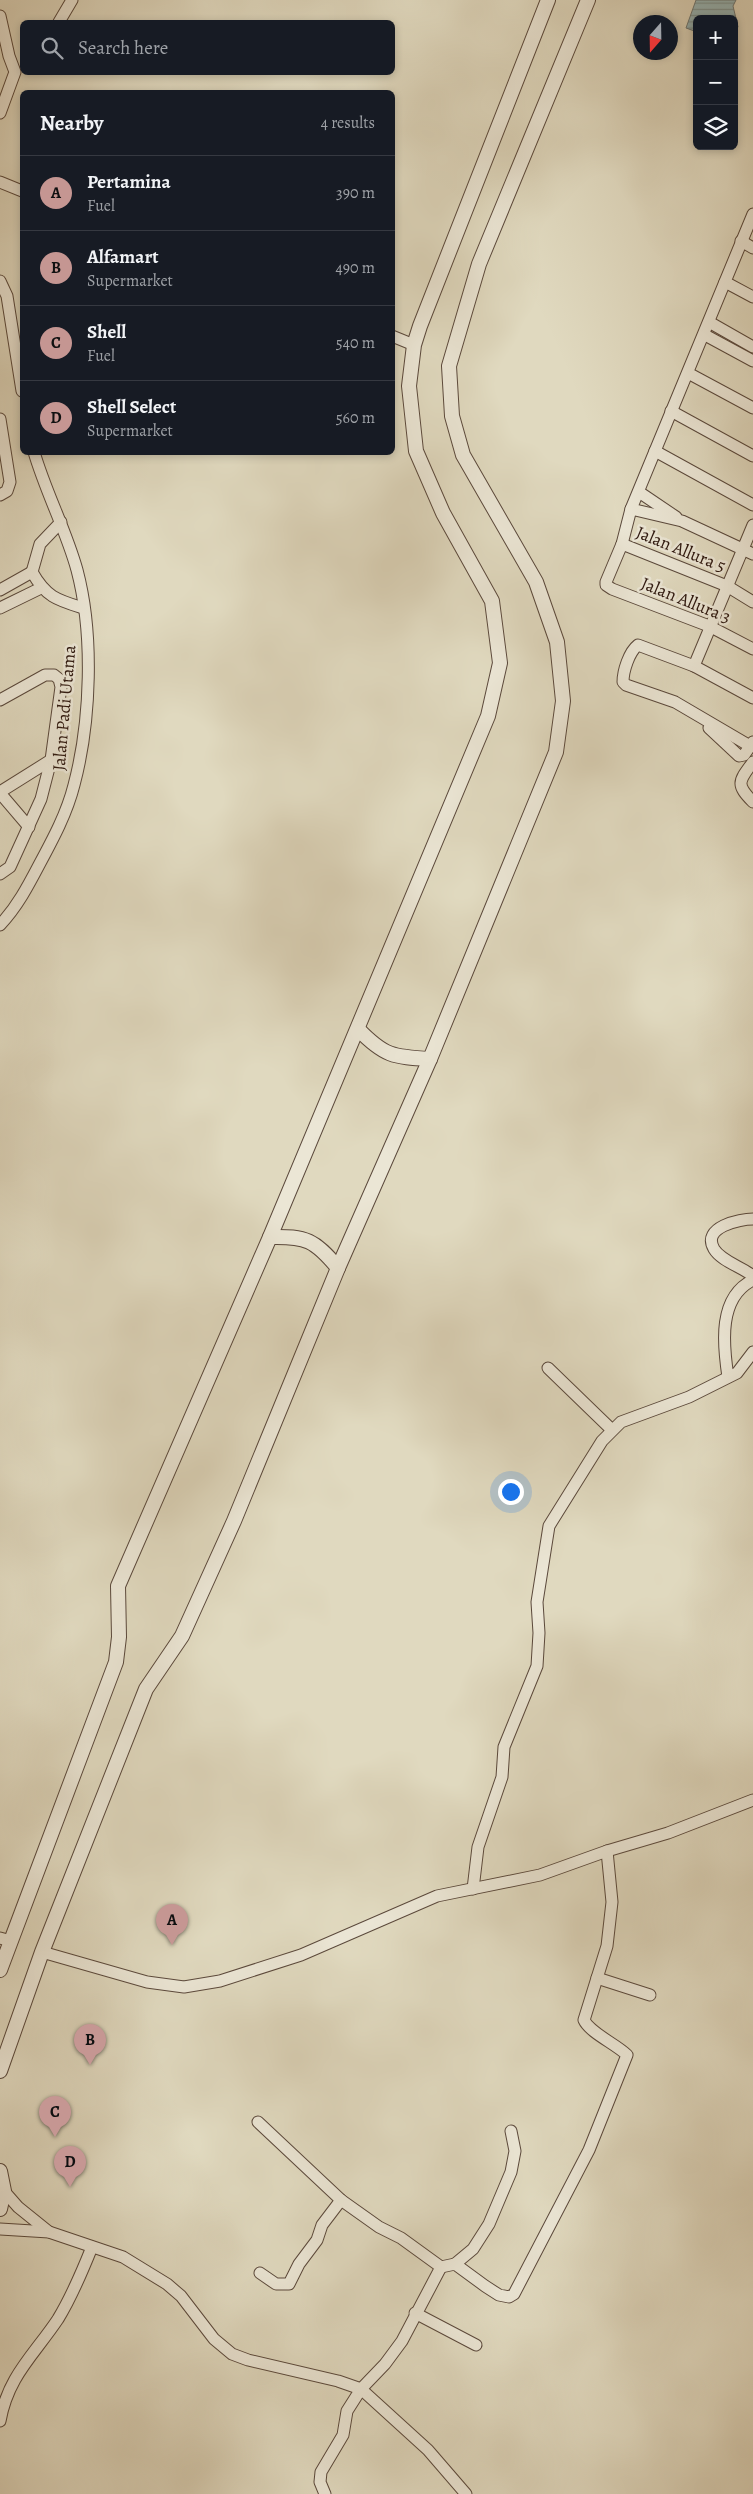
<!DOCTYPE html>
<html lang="en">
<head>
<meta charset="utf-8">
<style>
  body { margin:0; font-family:Alegreya,serif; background:#242831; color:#f1f3f6 }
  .controls { position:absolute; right:15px; top:15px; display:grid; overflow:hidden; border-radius:8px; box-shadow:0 2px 8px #0003 }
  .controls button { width:45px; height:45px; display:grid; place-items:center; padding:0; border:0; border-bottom:1px solid #363941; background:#171b24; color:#f1f3f6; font:25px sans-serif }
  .compass { position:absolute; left:633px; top:15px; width:45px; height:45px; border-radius:50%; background:#171b24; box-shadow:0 2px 8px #0003; rotate:200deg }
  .you { position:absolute; left:510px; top:1491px; width:18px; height:18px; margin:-12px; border:4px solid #fff; border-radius:50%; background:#1a73e8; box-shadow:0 0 0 8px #1a73e833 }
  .badge { display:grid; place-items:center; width:32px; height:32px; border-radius:50%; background:#c59692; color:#111; font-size:16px; font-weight:700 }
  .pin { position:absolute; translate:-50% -41px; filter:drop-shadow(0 1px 2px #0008) }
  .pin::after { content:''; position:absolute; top:26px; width:18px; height:15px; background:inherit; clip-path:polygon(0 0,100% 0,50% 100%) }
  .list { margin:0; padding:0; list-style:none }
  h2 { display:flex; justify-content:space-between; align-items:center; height:65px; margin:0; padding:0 20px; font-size:21px }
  h2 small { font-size:16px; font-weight:400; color:#9ea1a6 }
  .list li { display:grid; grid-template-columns:32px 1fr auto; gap:15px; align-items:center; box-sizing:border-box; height:75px; padding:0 20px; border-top:1px solid #363941 }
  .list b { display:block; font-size:19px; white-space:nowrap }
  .list p { margin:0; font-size:16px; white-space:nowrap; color:#9ea1a6 }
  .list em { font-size:16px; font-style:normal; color:#9ea1a6 }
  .icon { flex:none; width:28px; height:28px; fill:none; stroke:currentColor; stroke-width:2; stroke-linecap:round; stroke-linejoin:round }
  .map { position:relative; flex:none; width:753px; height:2494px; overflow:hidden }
  .search { position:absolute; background:#171b24; box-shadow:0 2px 8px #0003; left:20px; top:20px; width:375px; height:55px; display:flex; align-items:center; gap:12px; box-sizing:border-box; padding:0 18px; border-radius:8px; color:#9ea1a6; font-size:19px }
  .panel { position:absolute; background:#171b24; box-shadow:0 2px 8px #0003; left:20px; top:90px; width:375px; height:365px; border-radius:8px }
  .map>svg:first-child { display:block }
</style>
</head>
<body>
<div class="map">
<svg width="753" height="2494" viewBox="0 0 753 2494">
  <defs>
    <pattern id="water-rules" width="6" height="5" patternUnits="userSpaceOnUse" patternTransform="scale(1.25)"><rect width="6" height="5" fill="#97b8ba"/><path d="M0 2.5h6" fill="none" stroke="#7c9596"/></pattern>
  </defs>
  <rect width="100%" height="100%" fill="#e0d9bf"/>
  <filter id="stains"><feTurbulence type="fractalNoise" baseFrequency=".004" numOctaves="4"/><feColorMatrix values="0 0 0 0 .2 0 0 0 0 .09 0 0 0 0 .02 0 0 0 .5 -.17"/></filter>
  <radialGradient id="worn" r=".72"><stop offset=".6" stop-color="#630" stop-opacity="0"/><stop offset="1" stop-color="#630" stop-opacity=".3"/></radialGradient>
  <polygon fill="url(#water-rules)" stroke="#6d7876" points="696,0 736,0 733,6 738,27 734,32 734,19 697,19 697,32 686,28"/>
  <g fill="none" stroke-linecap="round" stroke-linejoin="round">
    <g stroke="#5b493c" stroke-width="13">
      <g id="minor">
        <polyline points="0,16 9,56 15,72 0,113"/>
        <polyline points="59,22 72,0"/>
        <polyline points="0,182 22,191"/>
        <polyline points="753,214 631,509 622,544 606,582 606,585 612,589 709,626 753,649"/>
        <polyline points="741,241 753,248"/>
        <polyline points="0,281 7,296 22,391"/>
        <polyline points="725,282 753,297"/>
        <polyline points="709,322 753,347"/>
        <polyline points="705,335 753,361"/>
        <polyline points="392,336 414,345"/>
        <polyline points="688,373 753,408"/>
        <polyline points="671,411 753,456"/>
        <polyline points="0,419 10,482 7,491 0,495"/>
        <polyline points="655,451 753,505"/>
        <polyline points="639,492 676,517"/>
        <polyline points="631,509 682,521 753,554"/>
        <path d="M61,522L40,544L32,572C46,597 57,600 83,608"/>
        <polyline points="622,544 727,586 753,602"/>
        <polyline points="0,590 32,572"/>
        <polyline points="0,608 41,588"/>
        <polyline points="694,666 753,525"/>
        <polyline points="0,700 45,675 54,675 59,679 61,687 51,760 41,799 10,867 0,874"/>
        <polyline points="709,728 739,756 744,755 753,742"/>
        <path d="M750,746L675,702L626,685L623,682C623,671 629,652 638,645L694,666L753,698"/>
        <path d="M753,762C739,781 735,784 753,802"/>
        <polyline points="0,792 51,760"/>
        <polyline points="0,793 29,827"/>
        <path d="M0,925C17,907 28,886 39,865C53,839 67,813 74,785C91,721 94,634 77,570C66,530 46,493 34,452"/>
        <path d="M753,1219C740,1219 701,1227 714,1249C721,1261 742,1267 753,1276"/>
        <polyline points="548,1368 612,1430"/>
        <path d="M728,1377C723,1344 718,1297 753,1280"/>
        <polyline points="473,1889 478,1847 502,1777 504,1747 537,1666 539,1633 537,1602 549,1526 602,1441 621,1422 689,1397 737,1373 753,1352"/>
        <polyline points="0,1938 11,1941"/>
        <polyline points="42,1952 147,1982 184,1987 220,1981 301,1955 437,1896 540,1875 607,1851 668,1833 753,1800"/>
        <polyline points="597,1978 650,1995"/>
        <path d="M258,2122L341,2200L379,2227L401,2238L441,2267L455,2264L485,2286L499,2295L509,2297L514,2294L589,2150L627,2055C616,2044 590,2033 584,2020L607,1946L612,1902L607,1851"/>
        <polyline points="4,2191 18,2207 49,2232"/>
        <polyline points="0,2229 49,2232 123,2257 167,2284 181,2296 214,2339 232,2354 248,2360 338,2381 361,2389 428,2450 466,2494"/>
        <polyline points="455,2264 473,2249 489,2224 511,2172 515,2151 511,2131"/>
        <polyline points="260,2273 276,2284 289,2284 299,2264 317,2240 322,2225 341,2200"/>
        <polyline points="415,2313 476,2345"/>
        <path d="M0,2421C8,2376 34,2355 58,2319C72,2296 82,2272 92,2247"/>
        <polyline points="325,2494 320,2482 321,2472 343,2435 347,2411 361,2389 385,2364 402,2341 441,2267"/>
      </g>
    </g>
    <g stroke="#5b493c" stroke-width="16">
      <g id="tertiary">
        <path d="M358,1029C384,1056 393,1057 430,1059"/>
        <path d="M270,1237C306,1236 315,1240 338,1268"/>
        <polyline points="0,1970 116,1662 119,1637 118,1586 270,1237 488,716 500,663 492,601 443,513 416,451 409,386 414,345 420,326 548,0"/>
        <polyline points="0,2071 42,1952 146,1689 182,1636 234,1521 338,1268 430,1059 556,752 563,701 557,642 536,582 463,455 452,416 449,366 479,264 588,0"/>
        <polyline points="0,2171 4,2191 0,2209"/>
      </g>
    </g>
    <use href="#minor" stroke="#ebe6d5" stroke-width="11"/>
    <use href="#tertiary" stroke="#ebe6d5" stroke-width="14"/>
  </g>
  <g text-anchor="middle" stroke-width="5" stroke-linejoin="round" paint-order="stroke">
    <g font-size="18" fill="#2f1910" stroke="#ebe6d5">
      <text transform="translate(681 549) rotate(22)" y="6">Jalan Allura 5</text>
      <text transform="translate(686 600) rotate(22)" y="6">Jalan Allura 3</text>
      <text transform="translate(64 708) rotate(-85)" y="6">Jalan Padi Utama</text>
    </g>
  </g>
  <rect width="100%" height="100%" filter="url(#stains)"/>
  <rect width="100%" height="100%" fill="url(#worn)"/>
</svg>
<div class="controls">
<button>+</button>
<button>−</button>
<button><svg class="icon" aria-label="layers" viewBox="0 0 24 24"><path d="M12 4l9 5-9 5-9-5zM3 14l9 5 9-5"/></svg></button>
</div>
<svg class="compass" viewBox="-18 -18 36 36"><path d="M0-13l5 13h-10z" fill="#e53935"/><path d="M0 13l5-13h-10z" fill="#9ea1a6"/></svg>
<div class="you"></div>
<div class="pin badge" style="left:172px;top:1945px">A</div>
<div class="pin badge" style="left:90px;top:2065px">B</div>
<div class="pin badge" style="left:55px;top:2137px">C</div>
<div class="pin badge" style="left:70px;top:2187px">D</div>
<div class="search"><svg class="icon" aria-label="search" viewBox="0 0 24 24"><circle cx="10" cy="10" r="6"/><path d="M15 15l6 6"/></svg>Search here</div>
<section class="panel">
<h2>Nearby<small>4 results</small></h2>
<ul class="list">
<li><span class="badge">A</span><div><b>Pertamina</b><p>Fuel</p></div><em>390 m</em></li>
<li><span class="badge">B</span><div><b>Alfamart</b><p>Supermarket</p></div><em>490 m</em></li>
<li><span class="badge">C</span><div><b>Shell</b><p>Fuel</p></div><em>540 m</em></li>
<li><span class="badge">D</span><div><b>Shell Select</b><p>Supermarket</p></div><em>560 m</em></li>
</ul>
</section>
</div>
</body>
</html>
